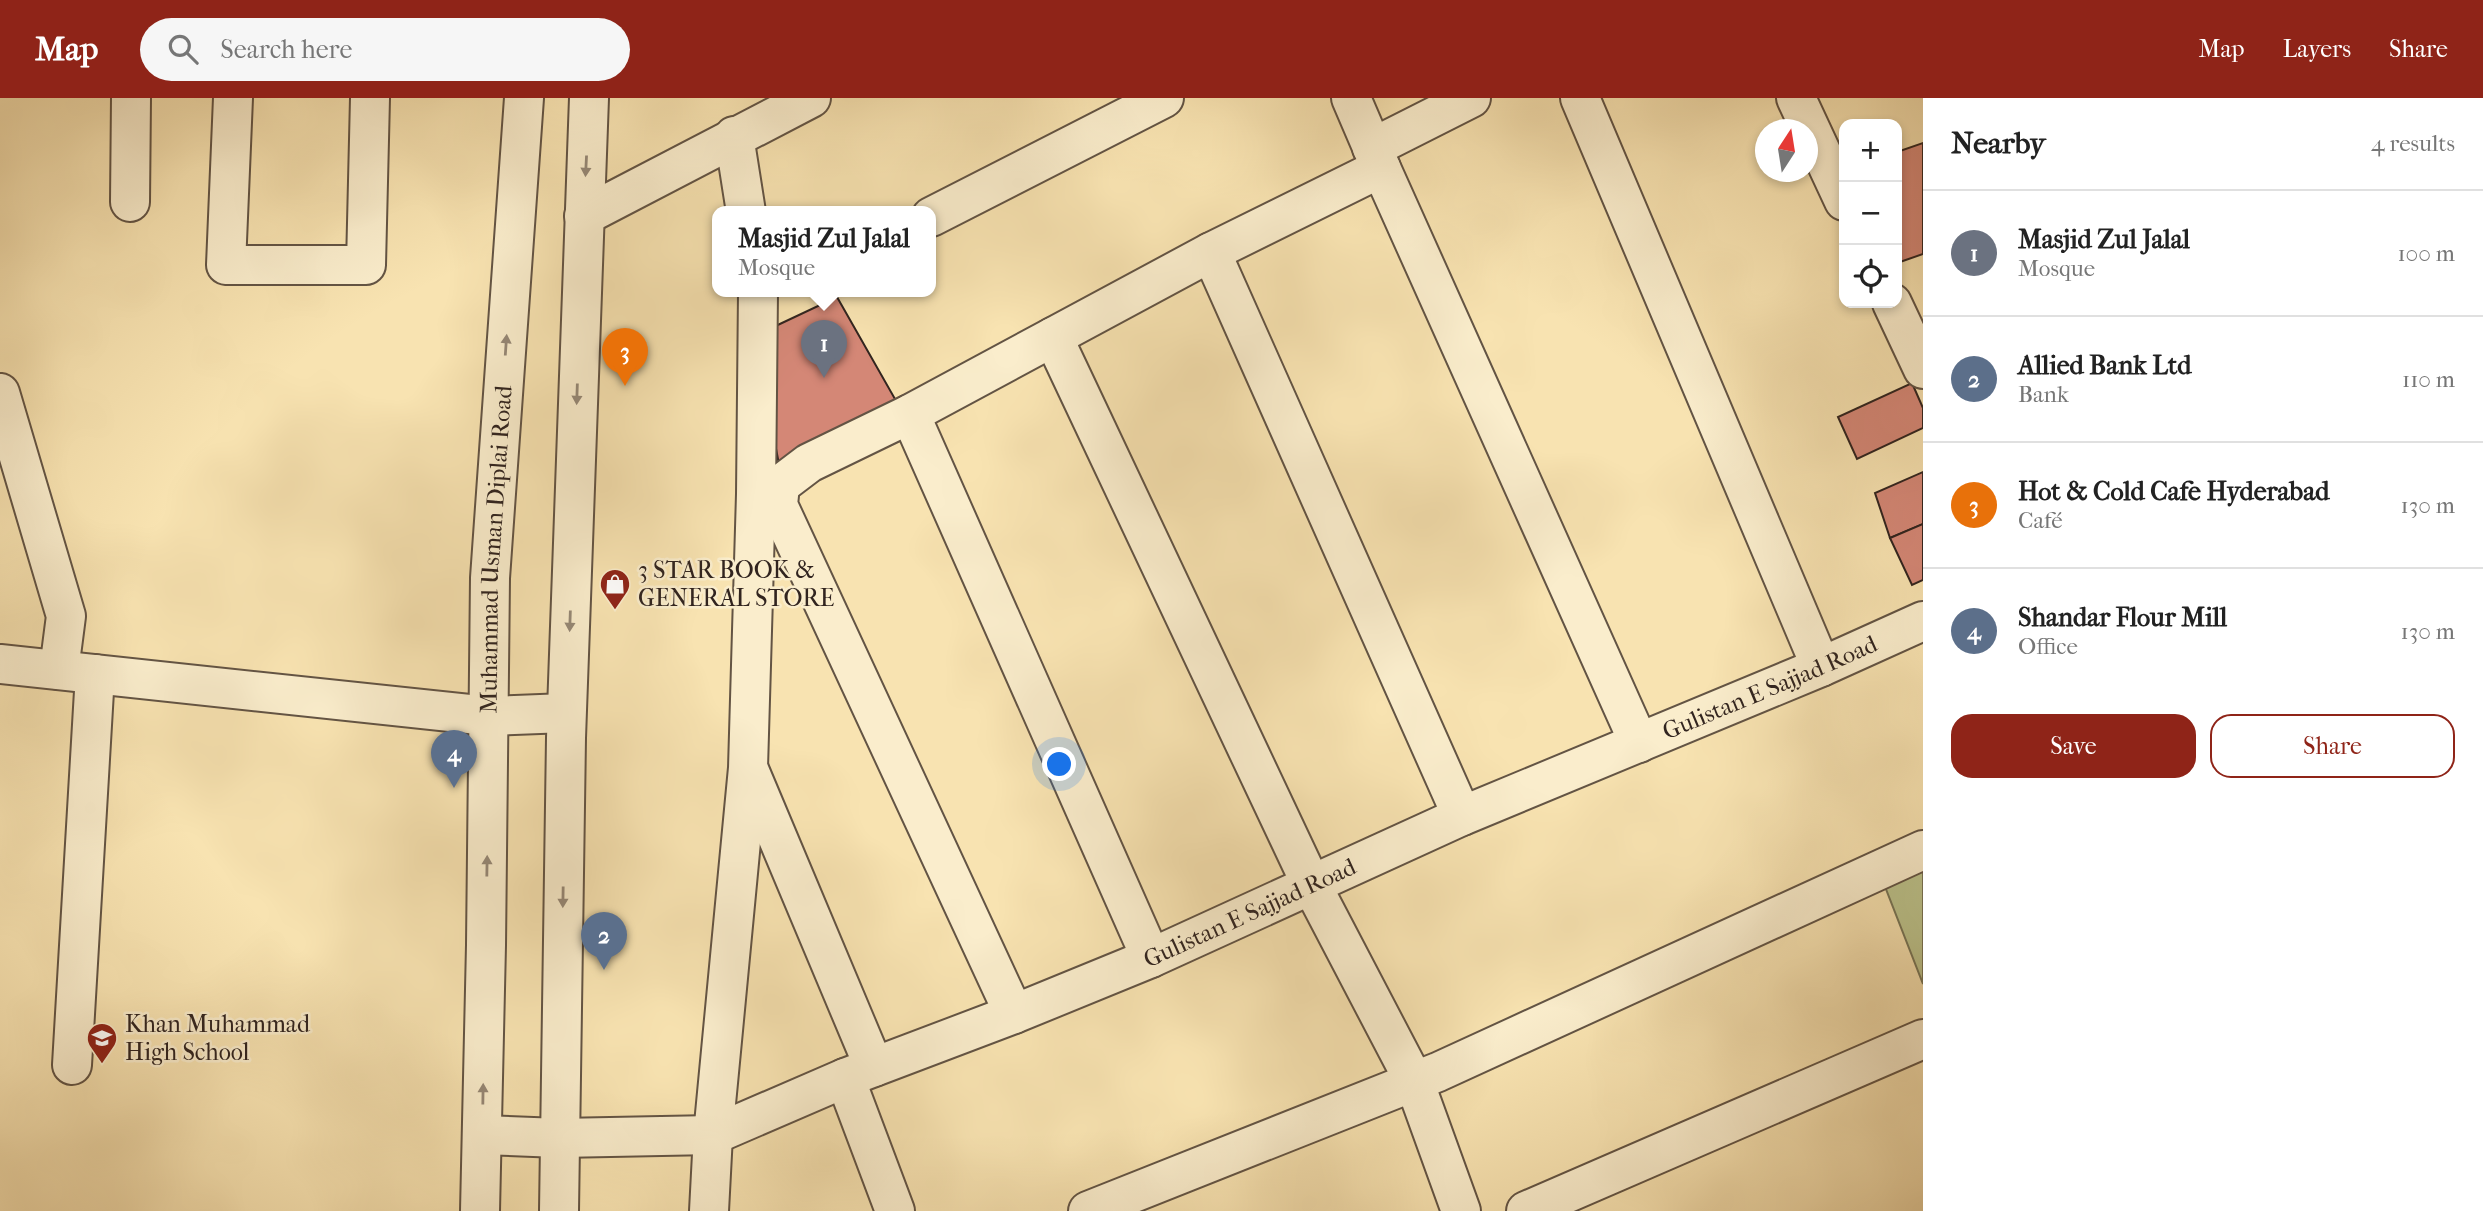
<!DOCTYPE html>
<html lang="en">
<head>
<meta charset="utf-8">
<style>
  body { margin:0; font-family:"IM FELL French Canon",serif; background:#f6f6f6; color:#222 }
  .controls { position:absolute; right:21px; top:21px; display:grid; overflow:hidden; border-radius:14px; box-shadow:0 4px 10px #0003 }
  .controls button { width:63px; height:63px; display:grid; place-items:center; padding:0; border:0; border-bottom:2px solid #e0e0e0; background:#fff; color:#222; font:35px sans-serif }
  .compass { position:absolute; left:1755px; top:21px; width:63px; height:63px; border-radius:50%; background:#fff; box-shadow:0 4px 10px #0003; rotate:12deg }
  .you { position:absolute; left:1060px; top:667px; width:24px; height:24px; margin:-18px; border:5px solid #fff; border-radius:50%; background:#1a73e8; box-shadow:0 0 0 10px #1a73e833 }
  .badge { display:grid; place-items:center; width:46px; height:46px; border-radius:50%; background:#8f2418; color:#fff; font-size:23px; font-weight:700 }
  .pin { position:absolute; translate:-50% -58px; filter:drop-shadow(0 2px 4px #0008) }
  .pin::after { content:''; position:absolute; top:37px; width:24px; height:21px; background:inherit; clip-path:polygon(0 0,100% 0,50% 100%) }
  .popup { position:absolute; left:712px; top:108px; width:224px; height:91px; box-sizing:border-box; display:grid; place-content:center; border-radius:14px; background:#fff; filter:drop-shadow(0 2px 5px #0005); font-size:23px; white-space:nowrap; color:#767676 }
  .popup b { font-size:26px; color:#222 }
  .popup::after { content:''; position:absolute; left:50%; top:100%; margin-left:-14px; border:14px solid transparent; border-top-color:#fff }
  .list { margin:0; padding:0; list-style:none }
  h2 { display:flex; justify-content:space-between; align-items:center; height:91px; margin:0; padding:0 28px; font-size:30px }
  h2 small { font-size:23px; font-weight:400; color:#767676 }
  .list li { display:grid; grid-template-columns:46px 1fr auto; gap:21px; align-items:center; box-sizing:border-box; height:126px; padding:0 28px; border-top:2px solid #e0e0e0 }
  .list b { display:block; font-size:26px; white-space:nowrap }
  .list p { margin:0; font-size:23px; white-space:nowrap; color:#767676 }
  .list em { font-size:23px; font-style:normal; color:#767676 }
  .actions { display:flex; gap:14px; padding:21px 28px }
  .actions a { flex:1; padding:16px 0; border:2px solid #8f2418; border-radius:21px; text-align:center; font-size:24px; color:#8f2418 }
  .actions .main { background:#8f2418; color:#fff }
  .icon { flex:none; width:38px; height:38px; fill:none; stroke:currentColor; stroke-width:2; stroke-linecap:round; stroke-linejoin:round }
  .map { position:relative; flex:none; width:1923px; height:1113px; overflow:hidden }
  header { display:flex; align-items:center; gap:42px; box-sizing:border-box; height:98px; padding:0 35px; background:#8f2418; color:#fff }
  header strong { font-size:33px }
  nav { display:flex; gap:38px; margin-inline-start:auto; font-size:24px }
  .search { width:490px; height:63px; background:#f6f6f6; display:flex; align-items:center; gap:18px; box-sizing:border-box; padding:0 24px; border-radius:38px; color:#767676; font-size:26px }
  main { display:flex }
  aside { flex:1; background:#fff }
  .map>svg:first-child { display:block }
</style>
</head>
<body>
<header>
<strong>Map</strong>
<div class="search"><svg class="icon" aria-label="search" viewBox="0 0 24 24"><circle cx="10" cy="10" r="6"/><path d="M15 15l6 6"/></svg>Search here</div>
<nav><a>Map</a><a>Layers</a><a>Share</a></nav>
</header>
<main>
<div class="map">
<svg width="1923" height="1113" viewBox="0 0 1923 1113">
  <rect width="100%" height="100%" fill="#f8e3b1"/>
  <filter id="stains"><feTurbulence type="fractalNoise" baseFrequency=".00286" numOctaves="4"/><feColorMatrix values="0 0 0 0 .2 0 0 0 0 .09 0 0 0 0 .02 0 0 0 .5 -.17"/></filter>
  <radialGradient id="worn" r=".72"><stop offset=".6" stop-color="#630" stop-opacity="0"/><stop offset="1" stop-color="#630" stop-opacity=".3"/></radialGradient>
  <polygon fill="#bcc48d" stroke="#767456" stroke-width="2" points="1923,771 1923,886 1884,786"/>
  <g fill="#d48776" stroke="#31241f" stroke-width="2">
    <polygon points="1923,45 1923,156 1897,165 1897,54"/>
    <polygon points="837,199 899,308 780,372 765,292 765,233"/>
    <polygon points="1912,285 1923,310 1923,330 1857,361 1838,319"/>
    <polygon points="1923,374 1923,426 1890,440 1875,395"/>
    <polygon points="1923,426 1923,482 1912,487 1890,440"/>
  </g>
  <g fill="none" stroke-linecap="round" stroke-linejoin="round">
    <g stroke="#635444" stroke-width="42">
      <g id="minor">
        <polyline points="233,0 226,167 366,167 370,0"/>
        <polyline points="1351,0 1381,70 1211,154 1053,239 1311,786 1414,983 1461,1113"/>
        <polyline points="1580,0 1821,569"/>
        <polyline points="1796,0 1844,103"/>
        <polyline points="734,38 746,114"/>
        <polyline points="1372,50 1471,0"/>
        <polyline points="1381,70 1639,645"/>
        <polyline points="130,104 131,0"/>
        <polyline points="584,118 811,0"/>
        <polyline points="931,119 1164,0"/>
        <polyline points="1211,154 1462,718"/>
        <polyline points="1892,205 1923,271"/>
        <polyline points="0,295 66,518 59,572"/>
        <polyline points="910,316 1151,860"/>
        <polyline points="0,566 488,618 566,615"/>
        <polyline points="750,674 874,969"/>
        <polyline points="1014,916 778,407 780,387 809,365 910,316 1053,239"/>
        <polyline points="72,967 95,576"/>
        <polyline points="845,980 895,1113"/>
        <path id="s1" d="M482,1037L559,1040L713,1037L845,980L1014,916L1151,860L1462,718L1821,569L1923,523"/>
        <path id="s2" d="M480,1113L486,847L490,480L524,0"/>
        <polyline points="559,1113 566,640 589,0"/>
        <polyline points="709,1113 713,1037 748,670 756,396 758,194"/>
        <polyline points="1088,1113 1438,974 1923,752"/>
        <polyline points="1526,1113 1923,941"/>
      </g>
    </g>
    <use href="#minor" stroke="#faedcc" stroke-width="38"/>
  </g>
  <defs><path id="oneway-solid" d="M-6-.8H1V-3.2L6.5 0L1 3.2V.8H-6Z" transform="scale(1.75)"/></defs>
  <g fill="#968876">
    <use href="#oneway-solid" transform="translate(586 68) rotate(93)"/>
    <use href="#oneway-solid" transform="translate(506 247) rotate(-86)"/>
    <use href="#oneway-solid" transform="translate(577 296) rotate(92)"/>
    <use href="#oneway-solid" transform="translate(570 523) rotate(92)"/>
    <use href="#oneway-solid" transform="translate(487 768) rotate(-89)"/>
    <use href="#oneway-solid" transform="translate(563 799) rotate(91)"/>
    <use href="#oneway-solid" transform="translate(483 996) rotate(-89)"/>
  </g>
  <defs>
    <g id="shop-pin" transform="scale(1.575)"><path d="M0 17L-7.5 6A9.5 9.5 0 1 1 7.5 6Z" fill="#8f2418" stroke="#faedcc"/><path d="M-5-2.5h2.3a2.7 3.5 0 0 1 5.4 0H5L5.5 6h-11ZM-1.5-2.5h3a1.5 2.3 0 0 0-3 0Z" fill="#fff"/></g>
    <g id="school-pin" transform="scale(1.575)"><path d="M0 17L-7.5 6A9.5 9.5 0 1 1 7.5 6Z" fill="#8f2418" stroke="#faedcc"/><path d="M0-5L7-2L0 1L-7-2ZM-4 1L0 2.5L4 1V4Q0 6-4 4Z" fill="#fff"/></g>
  </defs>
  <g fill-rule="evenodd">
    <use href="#shop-pin" x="615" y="486"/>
    <use href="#school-pin" x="102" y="940"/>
  </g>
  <g text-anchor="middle" stroke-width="5" stroke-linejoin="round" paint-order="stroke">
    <g font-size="24" fill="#31241f" stroke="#faedcc">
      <text dy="8" stroke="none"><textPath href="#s2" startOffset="662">Muhammad Usman Diplai Road</textPath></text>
      <text dy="8" stroke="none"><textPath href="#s1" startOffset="1379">Gulistan E Sajjad Road</textPath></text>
      <text dy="8" stroke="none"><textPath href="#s1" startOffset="812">Gulistan E Sajjad Road</textPath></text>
    </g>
    <g font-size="24" fill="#31241f" stroke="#faedcc" text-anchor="start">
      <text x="638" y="480">3 STAR BOOK &amp;<tspan x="638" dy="28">GENERAL STORE</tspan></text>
      <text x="125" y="934">Khan Muhammad<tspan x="125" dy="28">High School</tspan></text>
    </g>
  </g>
  <rect width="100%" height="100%" filter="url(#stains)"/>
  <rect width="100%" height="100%" fill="url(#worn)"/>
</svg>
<div class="controls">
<button>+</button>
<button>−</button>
<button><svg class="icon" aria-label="locate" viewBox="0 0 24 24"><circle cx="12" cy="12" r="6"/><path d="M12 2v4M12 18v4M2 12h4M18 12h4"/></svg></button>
</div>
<svg class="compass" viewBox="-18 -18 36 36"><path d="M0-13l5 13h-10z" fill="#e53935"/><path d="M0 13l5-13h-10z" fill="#767676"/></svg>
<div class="you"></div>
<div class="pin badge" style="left:824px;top:280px;background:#6b7280">1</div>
<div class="popup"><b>Masjid Zul Jalal</b>Mosque</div>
<div class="pin badge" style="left:604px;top:872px;background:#5c6f8a">2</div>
<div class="pin badge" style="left:625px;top:288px;background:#e8710a">3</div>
<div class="pin badge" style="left:454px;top:690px;background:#5c6f8a">4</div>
</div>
<aside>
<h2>Nearby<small>4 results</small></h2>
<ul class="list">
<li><span class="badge" style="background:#6b7280">1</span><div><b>Masjid Zul Jalal</b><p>Mosque</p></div><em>100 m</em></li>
<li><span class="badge" style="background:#5c6f8a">2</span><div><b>Allied Bank Ltd</b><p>Bank</p></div><em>110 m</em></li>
<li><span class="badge" style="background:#e8710a">3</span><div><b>Hot &amp; Cold Cafe Hyderabad</b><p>Café</p></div><em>130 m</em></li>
<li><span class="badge" style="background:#5c6f8a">4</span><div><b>Shandar Flour Mill</b><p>Office</p></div><em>130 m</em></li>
</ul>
<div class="actions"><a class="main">Save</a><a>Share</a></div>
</aside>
</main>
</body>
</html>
